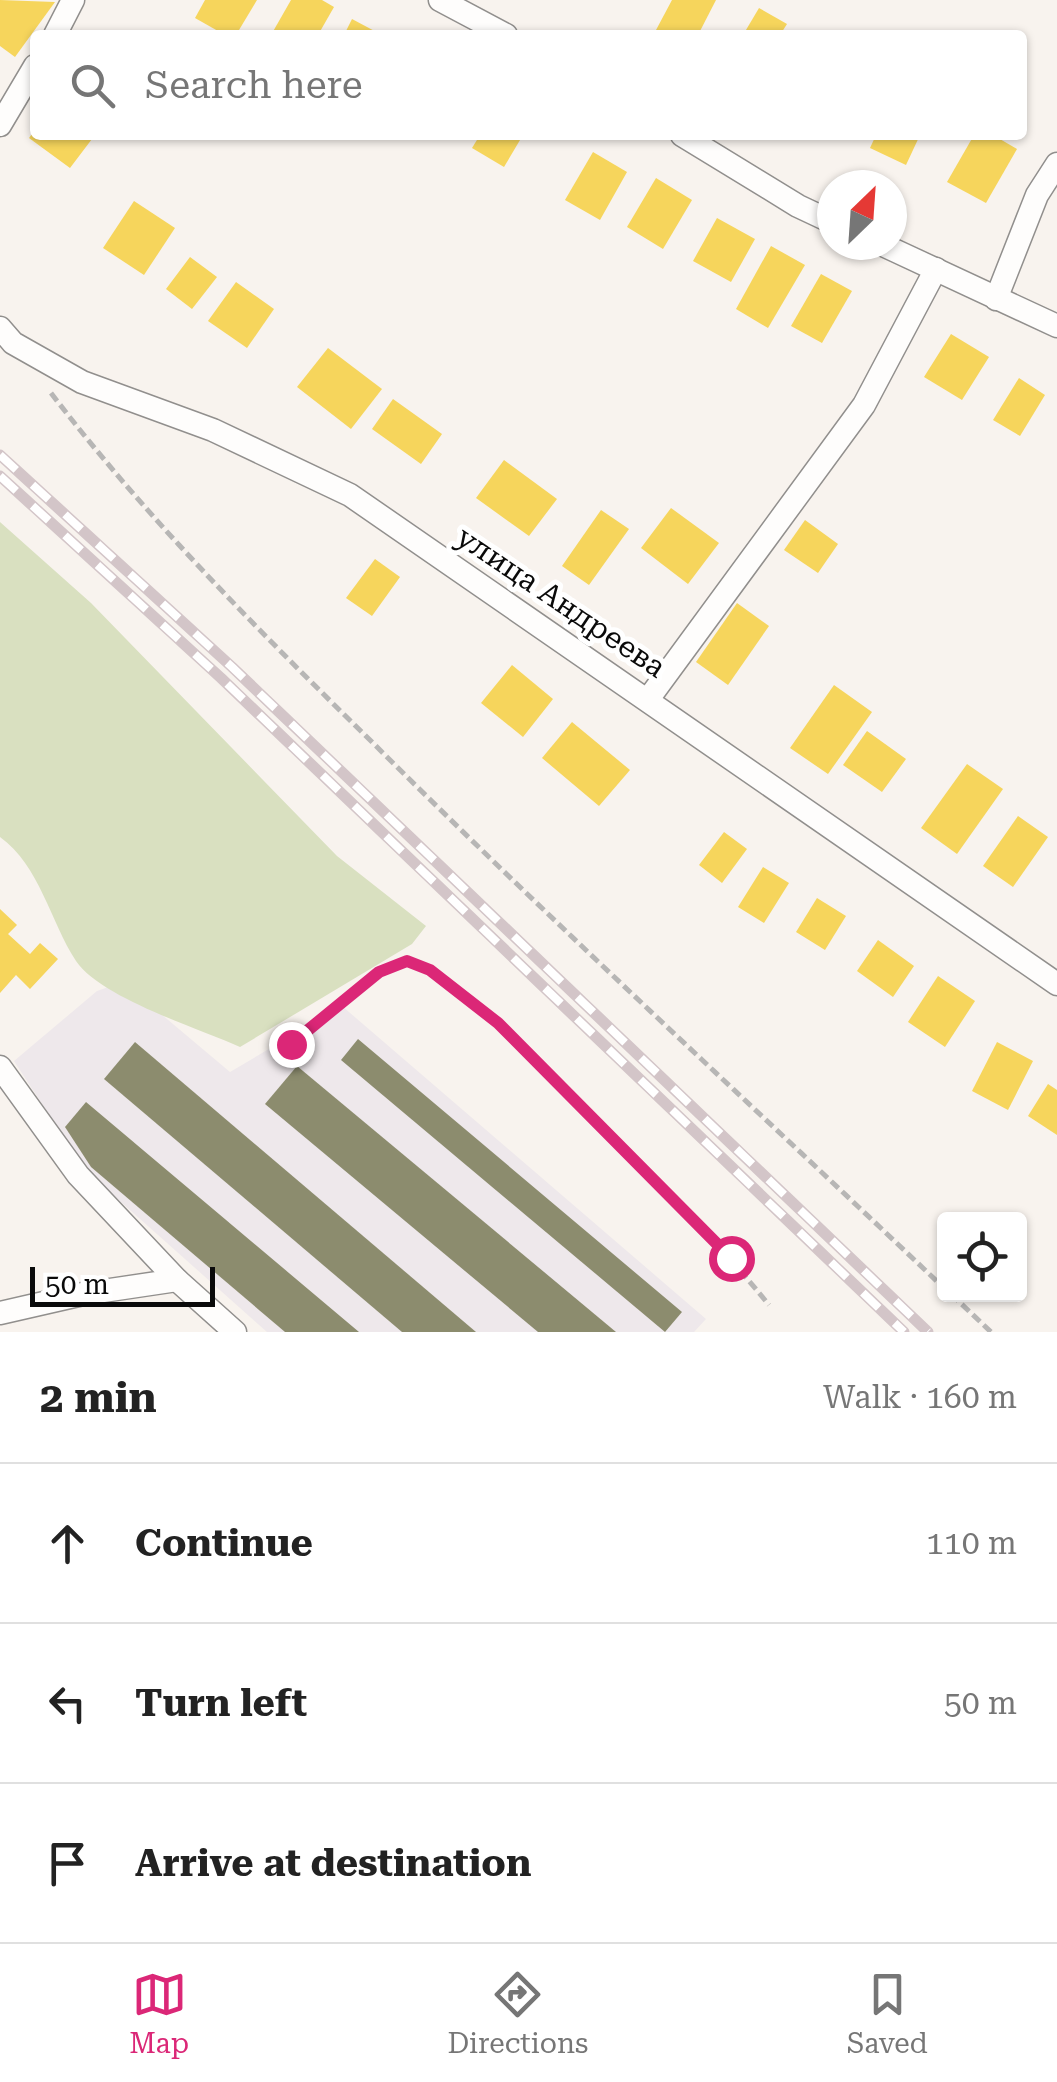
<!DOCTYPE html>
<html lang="en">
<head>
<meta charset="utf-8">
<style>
  body { margin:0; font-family:"Roboto Serif",serif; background:#f6f6f6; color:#222 }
  .controls { position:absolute; right:30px; bottom:30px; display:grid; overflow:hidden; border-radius:10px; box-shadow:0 2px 8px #0004 }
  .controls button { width:90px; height:90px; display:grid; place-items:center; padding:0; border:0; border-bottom:2px solid #e0e0e0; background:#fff; color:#222; font:50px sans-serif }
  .compass { position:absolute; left:817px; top:170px; width:90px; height:90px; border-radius:50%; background:#fff; box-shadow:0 2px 8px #0004; rotate:25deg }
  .scale { position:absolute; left:30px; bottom:25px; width:185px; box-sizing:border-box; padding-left:10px; border:5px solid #0a0a0a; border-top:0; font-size:28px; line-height:35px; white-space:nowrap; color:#0a0a0a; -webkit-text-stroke:8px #fff; paint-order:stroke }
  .stop { position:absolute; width:30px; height:30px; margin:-22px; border:8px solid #db2777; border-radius:50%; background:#fff }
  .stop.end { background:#db2777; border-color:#fff; box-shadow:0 2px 10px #0008 }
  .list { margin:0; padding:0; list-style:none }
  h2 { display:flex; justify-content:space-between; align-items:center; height:130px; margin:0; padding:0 40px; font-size:42px }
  h2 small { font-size:32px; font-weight:400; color:#767676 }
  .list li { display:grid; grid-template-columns:65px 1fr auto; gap:30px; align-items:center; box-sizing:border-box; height:160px; padding:0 40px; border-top:2px solid #e0e0e0 }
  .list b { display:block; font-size:38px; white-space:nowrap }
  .list em { font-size:32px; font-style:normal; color:#767676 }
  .icon { flex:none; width:55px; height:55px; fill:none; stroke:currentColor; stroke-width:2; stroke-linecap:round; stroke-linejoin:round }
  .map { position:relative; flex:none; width:1057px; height:1332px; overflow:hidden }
  .search { position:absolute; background:#fff; box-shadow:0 2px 8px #0004; left:30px; right:30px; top:30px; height:110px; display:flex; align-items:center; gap:25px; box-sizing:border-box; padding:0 35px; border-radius:10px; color:#767676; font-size:38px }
  .sheet { height:610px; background:#fff }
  nav { display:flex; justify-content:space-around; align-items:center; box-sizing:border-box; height:140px; border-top:2px solid #e0e0e0; background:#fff; font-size:28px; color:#767676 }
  nav a { display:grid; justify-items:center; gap:5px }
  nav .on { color:#db2777 }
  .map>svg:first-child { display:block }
</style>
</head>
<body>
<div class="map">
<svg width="1057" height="1332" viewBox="0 0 1057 1332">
  <rect width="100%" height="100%" fill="#f8f3ee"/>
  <polygon fill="#eee8eb" points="123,982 230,1072 342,1006 706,1319 694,1332 267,1332 85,1170 14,1061 97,991"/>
  <path fill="#d9e0c0" d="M0,522L91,603L337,856L426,926L412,944L240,1047C198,1028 101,998 76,961C50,921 40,866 0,837Z"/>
  <g fill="#f6d55c">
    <polygon points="0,0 55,2 15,57 0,46"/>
    <polygon points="205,0 257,0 236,35 225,35 195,18"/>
    <polygon points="291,0 322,0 334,7 318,35 271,35"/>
    <polygon points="672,0 716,0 698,35 665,35 656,30"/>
    <polygon points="759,8 787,24 780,35 743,35"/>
    <polygon points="352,19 382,35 344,35"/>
    <polygon points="35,130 35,135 95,135 70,168 29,138"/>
    <polygon points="480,135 523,135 504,167 472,148"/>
    <polygon points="876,135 920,135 906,165 870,148"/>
    <polygon points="974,135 993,135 1017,149 986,203 947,182"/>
    <polygon points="593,152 627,172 600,220 565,200"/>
    <polygon points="656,178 692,200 663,249 627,227"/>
    <polygon points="134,201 175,228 144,275 103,248"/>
    <polygon points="717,218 755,239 731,282 693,261"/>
    <polygon points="771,246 805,265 768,328 736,309"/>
    <polygon points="190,257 217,277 192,309 166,289"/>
    <polygon points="821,274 852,291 822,343 791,326"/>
    <polygon points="236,282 274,309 247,348 208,321"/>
    <polygon points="951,334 989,357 962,400 924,377"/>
    <polygon points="328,348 382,389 351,429 297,387"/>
    <polygon points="1019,378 1045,395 1020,436 993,420"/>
    <polygon points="393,399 442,434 421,464 372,429"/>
    <polygon points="504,460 557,499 529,536 476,498"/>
    <polygon points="671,508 719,543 688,584 641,548"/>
    <polygon points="601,510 629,529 589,585 562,566"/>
    <polygon points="805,520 838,544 818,573 784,550"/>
    <polygon points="375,559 400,577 372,616 346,598"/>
    <polygon points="737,603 769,626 728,685 696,662"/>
    <polygon points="512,665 553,699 523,737 481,703"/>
    <polygon points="834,685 872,712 828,774 790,748"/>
    <polygon points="572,722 630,770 599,806 542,758"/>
    <polygon points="867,731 906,759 882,792 843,765"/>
    <polygon points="967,764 1003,789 957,854 921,828"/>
    <polygon points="1018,816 1048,837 1013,887 983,866"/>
    <polygon points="724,832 747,849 722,883 699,865"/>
    <polygon points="763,867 789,883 764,923 738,907"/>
    <polygon points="817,898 846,916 825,950 796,932"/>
    <polygon points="0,909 17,925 8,934 30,954 40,943 58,959 30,989 16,975 0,993"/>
    <polygon points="878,940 914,966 893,997 857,971"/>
    <polygon points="938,976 975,1001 945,1047 908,1022"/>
    <polygon points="997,1042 1033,1061 1008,1110 972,1091"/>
    <polygon points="1048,1084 1057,1090 1057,1135 1028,1116"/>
  </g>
  <g fill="#8c8c6e">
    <polygon points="358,1039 682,1312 665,1332 341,1060"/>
    <polygon points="135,1042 476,1332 402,1332 104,1079"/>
    <polygon points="297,1066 616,1332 538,1332 265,1104"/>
    <polygon points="86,1102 359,1332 285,1332 91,1167 65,1127"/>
  </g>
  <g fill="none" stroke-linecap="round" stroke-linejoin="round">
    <g stroke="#918f8d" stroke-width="25">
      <g id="street">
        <polyline points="440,0 506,35"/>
        <polyline points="55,35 73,0"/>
        <polyline points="0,125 35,66"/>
        <polyline points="682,135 798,206 832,222"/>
        <polyline points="883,245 1057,326"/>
        <polyline points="996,299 1037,195 1057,164"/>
        <polyline points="0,328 13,343 82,382 213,430 350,495 1057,984"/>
        <polyline points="649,698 864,405 936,269"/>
        <polyline points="0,1067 78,1175 177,1280 235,1332"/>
        <polyline points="0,1313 83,1294 177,1280"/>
      </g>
    </g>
    <g stroke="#b7b6b5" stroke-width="5" stroke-dasharray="10 5" stroke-linecap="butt">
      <path d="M51,393C148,520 260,632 374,744C560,930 754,1107 944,1288"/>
      <path d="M291,1044L379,973L407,961C472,988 524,1049 573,1098C640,1165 709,1231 769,1305"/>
      <polyline points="951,1294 991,1332"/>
    </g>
    <use href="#street" stroke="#fefdfc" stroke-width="22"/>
    <g stroke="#d3c5c8" stroke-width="11">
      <g id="rail">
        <polyline points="0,455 232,667 928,1332"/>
        <polyline points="0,476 221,678 904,1332"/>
      </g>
    </g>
    <use href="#rail" stroke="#fff" stroke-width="8" stroke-dasharray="22" stroke-linecap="butt"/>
  </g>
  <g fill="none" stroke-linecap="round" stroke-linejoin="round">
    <polyline stroke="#db2777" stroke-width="12" points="291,1044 379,972 407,961 430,970 498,1023 731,1258"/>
  </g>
  <g text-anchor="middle" stroke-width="10" stroke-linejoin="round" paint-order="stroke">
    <g font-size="30" fill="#0a0a0a" stroke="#fff">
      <text transform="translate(561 602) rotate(34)" y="10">улица Андреева</text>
    </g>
  </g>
</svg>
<div class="controls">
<button><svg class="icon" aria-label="locate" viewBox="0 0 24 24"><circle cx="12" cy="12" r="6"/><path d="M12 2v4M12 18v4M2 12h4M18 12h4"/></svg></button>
</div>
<svg class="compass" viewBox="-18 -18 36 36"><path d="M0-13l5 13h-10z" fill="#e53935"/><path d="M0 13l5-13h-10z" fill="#767676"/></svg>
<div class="scale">50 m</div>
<div class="stop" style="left:731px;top:1258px"></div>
<div class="stop end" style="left:291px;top:1044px"></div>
<div class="search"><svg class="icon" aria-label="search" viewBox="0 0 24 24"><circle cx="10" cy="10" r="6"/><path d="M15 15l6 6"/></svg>Search here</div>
</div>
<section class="sheet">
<h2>2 min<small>Walk · 160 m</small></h2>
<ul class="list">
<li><svg class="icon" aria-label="ahead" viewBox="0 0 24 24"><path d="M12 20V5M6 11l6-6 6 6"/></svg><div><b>Continue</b></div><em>110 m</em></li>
<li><svg class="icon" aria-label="left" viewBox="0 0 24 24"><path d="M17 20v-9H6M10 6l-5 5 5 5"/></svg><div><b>Turn left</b></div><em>50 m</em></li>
<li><svg class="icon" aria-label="arrive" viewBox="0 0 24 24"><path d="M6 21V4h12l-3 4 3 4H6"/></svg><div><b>Arrive at destination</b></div></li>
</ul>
</section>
<nav>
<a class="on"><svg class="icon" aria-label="map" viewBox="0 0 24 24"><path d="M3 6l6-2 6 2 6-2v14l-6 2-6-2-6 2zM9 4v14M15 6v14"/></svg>Map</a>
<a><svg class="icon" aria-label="directions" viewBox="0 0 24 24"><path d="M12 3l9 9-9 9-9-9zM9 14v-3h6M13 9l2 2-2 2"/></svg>Directions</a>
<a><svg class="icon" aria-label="saved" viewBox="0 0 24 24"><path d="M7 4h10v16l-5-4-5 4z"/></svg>Saved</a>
</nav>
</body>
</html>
